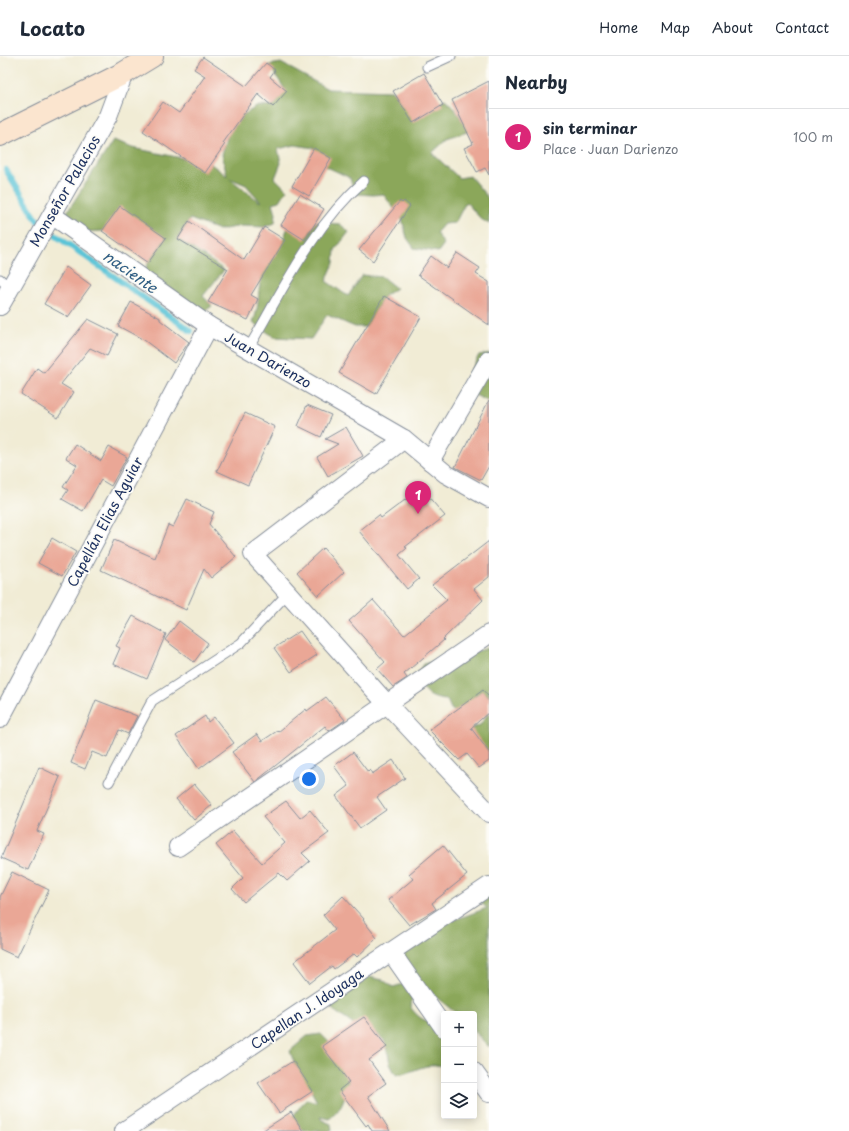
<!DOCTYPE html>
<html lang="en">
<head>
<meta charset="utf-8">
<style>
  body { margin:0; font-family:"Playpen Sans",sans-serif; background:#f2f2f3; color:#1f2937 }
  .controls { position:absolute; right:12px; bottom:12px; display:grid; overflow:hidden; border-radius:4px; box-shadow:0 2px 10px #0003 }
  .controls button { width:36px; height:36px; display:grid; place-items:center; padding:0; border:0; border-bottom:1px solid #e0e1e3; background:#fff; color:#1f2937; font:20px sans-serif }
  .you { position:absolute; left:309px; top:723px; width:14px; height:14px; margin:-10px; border:3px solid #fff; border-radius:50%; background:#1a73e8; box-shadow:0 0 0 6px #1a73e833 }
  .badge { display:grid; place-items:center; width:26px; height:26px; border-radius:50%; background:#db2777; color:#fff; font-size:13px; font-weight:700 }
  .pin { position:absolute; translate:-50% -33px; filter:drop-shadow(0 1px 2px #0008) }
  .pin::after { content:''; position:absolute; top:21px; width:14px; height:12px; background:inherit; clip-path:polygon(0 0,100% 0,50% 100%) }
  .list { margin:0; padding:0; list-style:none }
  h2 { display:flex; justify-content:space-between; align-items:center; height:52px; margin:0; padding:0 16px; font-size:17px }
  h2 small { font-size:13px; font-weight:400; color:#747a83 }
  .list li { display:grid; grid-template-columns:26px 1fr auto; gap:12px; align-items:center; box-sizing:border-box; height:56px; padding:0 16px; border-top:1px solid #e0e1e3 }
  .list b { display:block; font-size:15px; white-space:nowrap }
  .list p { margin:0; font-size:13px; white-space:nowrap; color:#747a83 }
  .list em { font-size:13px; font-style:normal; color:#747a83 }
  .icon { flex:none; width:22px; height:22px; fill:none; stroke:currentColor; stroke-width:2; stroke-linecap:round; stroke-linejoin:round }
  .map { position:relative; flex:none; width:489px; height:1075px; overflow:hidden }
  header { display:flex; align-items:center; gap:24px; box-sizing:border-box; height:56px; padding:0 20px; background:#fff; border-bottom:1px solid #e0e1e3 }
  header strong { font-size:19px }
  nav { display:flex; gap:22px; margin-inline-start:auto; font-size:14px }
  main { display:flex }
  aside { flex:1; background:#fff }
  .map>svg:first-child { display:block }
</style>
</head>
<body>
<header>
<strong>Locato</strong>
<nav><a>Home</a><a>Map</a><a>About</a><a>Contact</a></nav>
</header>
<main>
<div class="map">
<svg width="489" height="1075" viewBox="0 0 489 1075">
  <rect width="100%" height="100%" fill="#fdfcf7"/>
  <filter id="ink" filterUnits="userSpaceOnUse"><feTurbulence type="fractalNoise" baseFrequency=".025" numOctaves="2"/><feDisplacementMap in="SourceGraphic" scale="8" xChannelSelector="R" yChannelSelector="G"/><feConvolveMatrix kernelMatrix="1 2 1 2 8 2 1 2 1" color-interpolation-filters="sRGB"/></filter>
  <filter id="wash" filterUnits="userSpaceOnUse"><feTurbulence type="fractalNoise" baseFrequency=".012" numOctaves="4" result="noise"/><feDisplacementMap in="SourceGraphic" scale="16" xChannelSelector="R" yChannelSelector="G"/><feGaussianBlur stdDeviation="0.9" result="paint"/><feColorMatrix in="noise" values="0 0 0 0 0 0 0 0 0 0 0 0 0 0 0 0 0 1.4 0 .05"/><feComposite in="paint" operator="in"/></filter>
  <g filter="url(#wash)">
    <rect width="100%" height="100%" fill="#f1ecd5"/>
    <g fill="#8ba75a" stroke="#536b5c" fill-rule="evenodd">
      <path d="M281,7L328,33L393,35L402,49L429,52L445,43C457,53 460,63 470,75L447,83L432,97L459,122L470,120L489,143V168L481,163L466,146L455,167L444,168L436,177L444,188L438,196L414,192L407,182L402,163L383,138L374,139L354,138L350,122L323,109L314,92L295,89L278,93L281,107L275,122L287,134L280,145L273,147L276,157L275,167L264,171L242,170L219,174L190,163L178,182L224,214L203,240L212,250L197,261L142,222L148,207L166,182L102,175L82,176L65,159L113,85L133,92L211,108L227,120L222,98L228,79L243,59L258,50L273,51L286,35L269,9ZM229,122L246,129L261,146H260Z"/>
      <path d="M316,166L340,168L349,176L335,194L334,207L326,225L348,240L362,219L382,221L396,232L384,240L366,271H355L327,259L311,283L274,281L253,266C260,249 257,239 261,223C266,207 282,192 287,173L308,180Z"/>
      <polygon points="489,297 489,346 471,337 474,330 469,317 479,299"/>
      <path d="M489,592V641L483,634L474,640L480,648L460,659L451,653L447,644C428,643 422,635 417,618L423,608Z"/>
      <polygon points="489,656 489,696 470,673 480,669"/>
      <polygon points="489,823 489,991 474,975 474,958 457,958 405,916 404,882 487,852 478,844"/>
      <path d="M369,921L383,924L393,931L403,928L412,942L411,952C421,965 428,967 444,966V1010C424,1006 414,1017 396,1019L390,1008L387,992L384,984L361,963L358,972L333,954L324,941Z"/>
      <path d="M321,978L330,987L350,1017C346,1035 345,1052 329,1063L320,1061L322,1064L331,1068L332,1075H303L293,1060L306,1043L317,1046C309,1029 295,1013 290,995L307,980Z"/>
    </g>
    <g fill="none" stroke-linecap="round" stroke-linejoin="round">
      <g stroke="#5bc4d7" stroke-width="6">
        <polyline points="6,114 39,167"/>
        <polyline points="55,179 191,275"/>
      </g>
    </g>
    <g id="blocks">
      <g fill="#eaa796">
        <polygon points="203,1 246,30 266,7 275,14 270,21 287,35 273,51 258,38 223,87 225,88 205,117 143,75 163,46 179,57 205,20 194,13"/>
        <polygon points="424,17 443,49 413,67 393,35"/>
        <polygon points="489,25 489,119 485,112 477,116 464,92 473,88 452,44"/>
        <polygon points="314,92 331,102 309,140 292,130"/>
        <polygon points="300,138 324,153 305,184 281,169"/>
        <polygon points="400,145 402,147 404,145 410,150 373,205 359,194"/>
        <polygon points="120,150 166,182 148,207 102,175"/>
        <polygon points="189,165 244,204 264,171 285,184 251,239 258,243 248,264 208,246 228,213 178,183"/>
        <polygon points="457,197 480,212 476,218 489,226 489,269 418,219 431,200 447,212"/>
        <polygon points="66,211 91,229 68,261 44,248"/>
        <polygon points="384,240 421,261 376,338 339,317"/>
        <polygon points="131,246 160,262 160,264 189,286 174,307 144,284 118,270"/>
        <polygon points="88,263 118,278 107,300 90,292 61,328 74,336 58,362 21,338 37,312 44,317"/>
        <polygon points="489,344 489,410 481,424 455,411"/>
        <polygon points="307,349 331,359 321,381 298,370"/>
        <polygon points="245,357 275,371 248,429 217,415"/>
        <polygon points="346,371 363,400 328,420 317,401 338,388 325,383"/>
        <polygon points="75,388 101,405 109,391 127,401 111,430 101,424 83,455 62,443 68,434 63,431 77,409 66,402"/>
        <polygon points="421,432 445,460 405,491 407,492 399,499 419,523 407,533 359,475 379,459 381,462"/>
        <polygon points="187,443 214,456 209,468 236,501 211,522 204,513 186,554 101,514 114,484 155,502 168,469 173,471"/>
        <polygon points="52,482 76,496 62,520 38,507"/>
        <polygon points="489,485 489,521 474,533 483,544 443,583 444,584 404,618 407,622 393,631 377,613 385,606 349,565 373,544 404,579 447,544 432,529"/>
        <polygon points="323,492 344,516 318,540 297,516"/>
        <polygon points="133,560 166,578 147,623 113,608 120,592 116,590"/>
        <polygon points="179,565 208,587 194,606 165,584"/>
        <polygon points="300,575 317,599 291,616 274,592"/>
        <polygon points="483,634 489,641 489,656 471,672 489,696 489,705 479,712 467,698 459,704 429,674"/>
        <polygon points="326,641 345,664 329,675 325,670 255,726 232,696 257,678 262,685 277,675 278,676 306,653 307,655"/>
        <polygon points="96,644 137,660 128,678 119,674 107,702 92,696 85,713 71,707"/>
        <polygon points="205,660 208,666 214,661 234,687 199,713 176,680"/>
        <polygon points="353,696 368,716 370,714 372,718 393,704 405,722 377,741 386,754 360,772 336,740 349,730 334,710"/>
        <polygon points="39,711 60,721 37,775 44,778 28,814 1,802"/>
        <polygon points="194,728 212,749 194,764 176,743"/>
        <polygon points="286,745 300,762 310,754 329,777 302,797 310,805 287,825 279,817 244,846 232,833 243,822 216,789 233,775 262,807 285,787 263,761"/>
        <polygon points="443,789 467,819 432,847 436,853 409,869 388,844 413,823 409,818"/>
        <polygon points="12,816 49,834 17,901 0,893 0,841"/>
        <polygon points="343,840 364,863 363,864 377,882 357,901 354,898 334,913 332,910 310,927 294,906 335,874 323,859"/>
        <polygon points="364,961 387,991 369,1004 386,1027 368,1040 390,1075 372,1075 368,1068 366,1070 339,1034 349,1026 322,990"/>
        <polygon points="293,1005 313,1035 279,1057 258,1027"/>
        <polygon points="291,1056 303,1075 262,1075"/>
      </g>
    </g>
  </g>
  <g filter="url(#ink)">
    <use href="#blocks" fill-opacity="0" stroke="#868e9a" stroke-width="1"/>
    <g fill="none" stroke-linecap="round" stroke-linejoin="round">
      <g stroke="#868e9a" stroke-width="11">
        <g id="lane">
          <polyline points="427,11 451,0"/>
          <polyline points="0,223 10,232"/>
          <path d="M248,293C282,235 313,170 364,125"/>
          <polyline points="109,726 152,645 241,587 288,537"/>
        </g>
      </g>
      <g stroke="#868e9a" stroke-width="20">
        <g id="street">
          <polyline points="52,159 209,270 404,383 446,418 489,442"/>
          <polyline points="0,250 108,60 124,17"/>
          <polyline points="404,383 253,498 387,648 489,757"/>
          <polyline points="430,405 489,304"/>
          <polyline points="0,663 209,270"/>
          <polyline points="178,791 489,578"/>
          <polyline points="391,896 444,972"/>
          <polyline points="474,1016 489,1037"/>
          <polyline points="124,1075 489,830"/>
        </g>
      </g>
      <g stroke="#868e9a" stroke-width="24">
        <polyline id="secondary" points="0,79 124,17 152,0"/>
      </g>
      <use href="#lane" stroke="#fff" stroke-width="9"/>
      <use href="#street" stroke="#fff" stroke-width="18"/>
      <use href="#secondary" stroke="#fbe5cf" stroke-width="22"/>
    </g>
  </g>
  <g text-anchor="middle" stroke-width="3.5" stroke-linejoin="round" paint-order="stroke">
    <g font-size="14" fill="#1b2f5e" stroke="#fdfcf7">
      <text transform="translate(65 135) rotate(-60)" y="5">Monseñor Palacios</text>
      <text transform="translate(268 304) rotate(30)" y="5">Juan Darienzo</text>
      <text transform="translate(105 466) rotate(-62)" y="5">Capellán Elias Aguiar</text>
      <text transform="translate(307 953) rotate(-34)" y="5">Capellan J. Idoyaga</text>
    </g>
    <g font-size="15" font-style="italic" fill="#2e5c82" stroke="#fdfcf7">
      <text transform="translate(130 216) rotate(35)" y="5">naciente</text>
    </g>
  </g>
</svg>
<div class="controls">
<button>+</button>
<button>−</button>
<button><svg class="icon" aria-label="layers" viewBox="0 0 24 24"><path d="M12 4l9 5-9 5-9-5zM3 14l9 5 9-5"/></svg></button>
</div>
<div class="you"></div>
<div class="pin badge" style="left:418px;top:458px">1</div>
</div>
<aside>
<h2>Nearby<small></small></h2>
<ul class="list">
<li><span class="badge">1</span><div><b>sin terminar</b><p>Place · Juan Darienzo</p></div><em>100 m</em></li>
</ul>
</aside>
</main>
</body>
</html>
